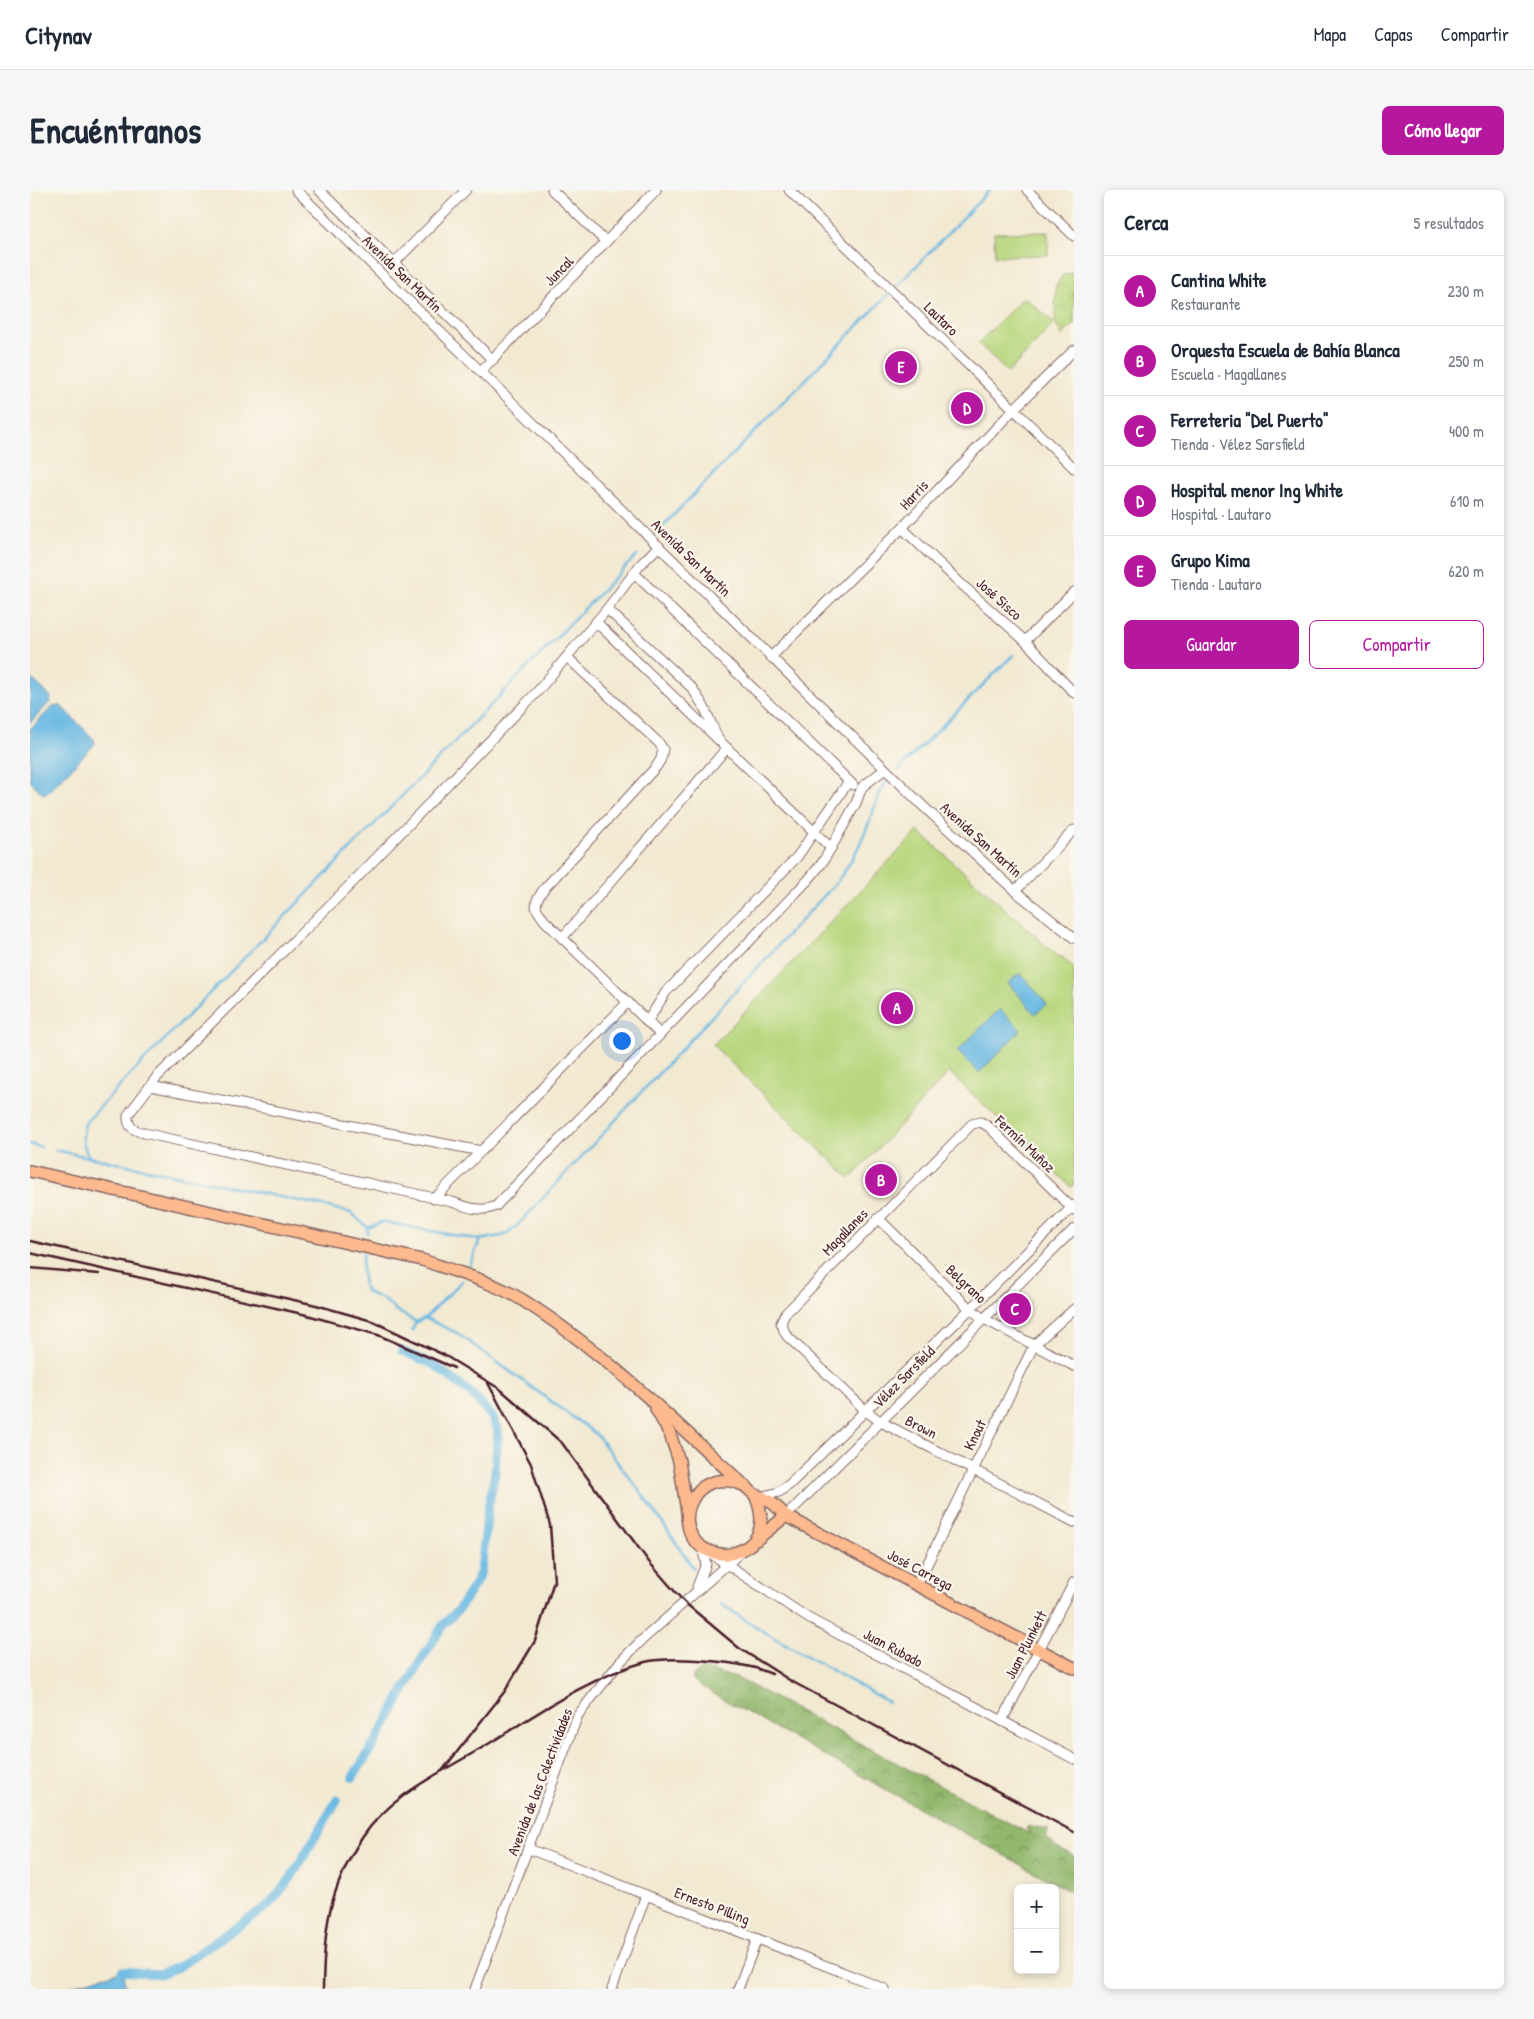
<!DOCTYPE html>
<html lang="es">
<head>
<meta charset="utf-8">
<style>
  body { margin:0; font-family:"Patrick Hand",sans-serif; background:#f6f6f7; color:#1f2937 }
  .controls { position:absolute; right:15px; bottom:15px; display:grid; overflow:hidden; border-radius:8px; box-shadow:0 2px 8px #0003 }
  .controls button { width:45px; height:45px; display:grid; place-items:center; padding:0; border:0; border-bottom:1px solid #e0e1e3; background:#fff; color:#1f2937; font:25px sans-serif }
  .you { position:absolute; left:591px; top:850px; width:18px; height:18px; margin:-12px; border:4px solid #fff; border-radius:50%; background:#1a73e8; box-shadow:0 0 0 8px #1a73e833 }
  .badge { display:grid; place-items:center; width:32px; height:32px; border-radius:50%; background:#b5179e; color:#fff; font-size:16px; font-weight:700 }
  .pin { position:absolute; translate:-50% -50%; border:2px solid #fff; box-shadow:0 1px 5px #0006 }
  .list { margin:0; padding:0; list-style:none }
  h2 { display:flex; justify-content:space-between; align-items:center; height:65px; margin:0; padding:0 20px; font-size:21px }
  h2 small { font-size:16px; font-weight:400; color:#747a83 }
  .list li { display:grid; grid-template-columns:32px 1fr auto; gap:15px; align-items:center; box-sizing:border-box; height:70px; padding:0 20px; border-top:1px solid #e0e1e3 }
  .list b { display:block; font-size:19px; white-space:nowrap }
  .list p { margin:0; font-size:16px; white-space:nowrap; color:#747a83 }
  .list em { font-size:16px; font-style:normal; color:#747a83 }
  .actions { display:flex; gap:10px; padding:15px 20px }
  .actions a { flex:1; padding:11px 0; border:1px solid #b5179e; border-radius:8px; text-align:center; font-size:18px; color:#b5179e }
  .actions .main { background:#b5179e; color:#fff }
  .map { position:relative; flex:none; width:1044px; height:1799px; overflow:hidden; border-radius:8px }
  header { display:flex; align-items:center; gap:30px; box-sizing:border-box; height:70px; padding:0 25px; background:#fff; border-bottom:1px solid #e0e1e3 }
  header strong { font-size:24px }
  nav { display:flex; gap:28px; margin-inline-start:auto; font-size:18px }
  .intro { display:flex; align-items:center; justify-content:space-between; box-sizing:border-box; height:120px; padding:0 30px }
  h1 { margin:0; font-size:35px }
  .button { padding:12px 22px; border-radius:8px; background:#b5179e; color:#fff; font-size:18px; font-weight:700 }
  main { display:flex; gap:30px; padding:0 30px }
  aside { flex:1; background:#fff; border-radius:8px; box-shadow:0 2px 8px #0003 }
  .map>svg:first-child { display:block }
</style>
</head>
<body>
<header>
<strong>Citynav</strong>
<nav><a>Mapa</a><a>Capas</a><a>Compartir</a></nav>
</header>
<div class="intro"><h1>Encuéntranos</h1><a class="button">Cómo llegar</a></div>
<main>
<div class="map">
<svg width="1044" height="1799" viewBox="0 0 1044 1799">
  <defs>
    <pattern id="forest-crowns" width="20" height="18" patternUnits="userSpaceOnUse" patternTransform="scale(1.25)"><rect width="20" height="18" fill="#92b86d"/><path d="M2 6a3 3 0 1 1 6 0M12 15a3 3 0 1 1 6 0" fill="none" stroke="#79955a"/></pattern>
    <pattern id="park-crowns" width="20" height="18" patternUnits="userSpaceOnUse" patternTransform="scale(1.25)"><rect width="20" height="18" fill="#b8d77e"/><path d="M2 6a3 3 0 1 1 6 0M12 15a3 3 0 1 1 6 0" fill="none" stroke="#a0b86d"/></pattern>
  </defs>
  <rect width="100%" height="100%" fill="#fbf7ec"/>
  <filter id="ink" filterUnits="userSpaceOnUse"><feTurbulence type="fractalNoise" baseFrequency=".02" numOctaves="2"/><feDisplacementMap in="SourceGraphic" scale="10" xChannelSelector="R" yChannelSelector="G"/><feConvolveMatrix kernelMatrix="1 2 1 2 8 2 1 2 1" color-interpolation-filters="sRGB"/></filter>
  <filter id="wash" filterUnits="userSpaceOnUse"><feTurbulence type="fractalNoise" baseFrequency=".0096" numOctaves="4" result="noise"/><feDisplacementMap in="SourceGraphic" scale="20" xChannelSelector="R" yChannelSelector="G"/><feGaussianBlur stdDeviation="1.12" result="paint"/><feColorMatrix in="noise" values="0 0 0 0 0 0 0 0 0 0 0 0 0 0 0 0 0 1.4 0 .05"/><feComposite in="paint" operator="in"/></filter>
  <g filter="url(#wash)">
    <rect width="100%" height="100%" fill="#f2e9d1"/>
    <polygon fill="url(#forest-crowns)" stroke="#6e6c4c" points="672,1479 679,1480 709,1489 1000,1644 996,1638 999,1636 1019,1639 1015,1648 1025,1656 1044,1666 1044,1704 682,1503 663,1490 663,1485"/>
    <polygon fill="url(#park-crowns)" stroke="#817b54" points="1044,82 1044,134 1032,146 1025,132 1026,95 1033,85"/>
    <g fill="#b8d77e" stroke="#817b54">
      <polygon points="1018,42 1018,65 965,66 964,43"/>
      <polygon points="994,107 1024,133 978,183 948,153"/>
      <polygon points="888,641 1029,767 1031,766 1044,778 1044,994 1041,997 919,882 820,989 683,855"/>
    </g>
    <g fill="#68b8e2" stroke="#596c86">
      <polygon points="0,487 21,507 20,512 0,533"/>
      <polygon points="30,515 64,549 65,554 17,603 13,604 0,591 0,539 23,516"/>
      <polygon points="990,783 1017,814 1005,824 978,793"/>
      <polygon points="970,819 991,840 949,883 927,861"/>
      <polygon points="92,1781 96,1799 34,1799 65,1788"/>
    </g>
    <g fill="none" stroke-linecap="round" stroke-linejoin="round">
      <g stroke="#68b8e2" stroke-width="2.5">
        <polyline points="867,96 960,0"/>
        <polyline points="626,343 858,105"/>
        <polyline points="868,580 983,465"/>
        <polyline points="0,954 11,957"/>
        <polyline points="25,960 298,1017 321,1023 338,1038"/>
        <path d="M60,968C52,956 51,946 56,932L101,884L607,365"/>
        <path d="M337,1043L338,1038L352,1032L450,1050L475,1045L487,1036L806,693C820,675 830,656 838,635C845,620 847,602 858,590"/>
        <polyline points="333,1063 332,1081 334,1097 338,1103 353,1109 367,1121 386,1132"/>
        <polyline points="439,1078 450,1050"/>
        <polyline points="395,1128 427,1143 566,1244 618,1312 664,1379"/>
        <polyline points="382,1141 386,1132 395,1128 432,1091"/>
        <polyline points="691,1414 736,1443 858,1512"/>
      </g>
      <g stroke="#68b8e2" stroke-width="9">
        <polyline points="323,1587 349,1546 390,1472 413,1435 428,1420 445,1394 451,1381 458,1317 465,1284 468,1240 463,1228 442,1204 404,1175 372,1161"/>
        <polyline points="92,1781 130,1784 148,1777 239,1715 261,1688 307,1610"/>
      </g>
    </g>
  </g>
  <g filter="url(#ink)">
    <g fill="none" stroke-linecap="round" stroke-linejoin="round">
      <g stroke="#856665" stroke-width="11">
        <g id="minor">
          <polyline points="266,0 894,617 985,701 1044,748"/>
          <polyline points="289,0 463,170"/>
          <polyline points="522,0 576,52"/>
          <polyline points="759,0 1044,278"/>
          <polyline points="997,0 1044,46"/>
          <polyline points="364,73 436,0"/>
          <polyline points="451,181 626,0"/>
          <polyline points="872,338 929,392 995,451 1044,503"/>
          <path d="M629,356L610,375L577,419L507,502L322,693L126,888L98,925C97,937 103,940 114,943L422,1012C437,1017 451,1023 466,1016L779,689L792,673L801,658L826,613L832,597L855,579"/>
          <polyline points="604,383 823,595"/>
          <polyline points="577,419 662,498 674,517 687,546"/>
          <polyline points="566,432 801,658"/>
          <polyline points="995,451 1044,402"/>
          <polyline points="537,467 629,553 633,559 631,569 626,577 513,700 507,710 506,718 514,730 630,844"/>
          <polyline points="741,467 872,338 984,219 1044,160"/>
          <polyline points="985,701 1044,640"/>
          <polyline points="532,748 697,558"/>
          <polyline points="617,832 636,802 767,667 819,591"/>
          <polyline points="120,896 451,961"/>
          <polyline points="404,1009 598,812"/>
          <polyline points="1044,1020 959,937 951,932 942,934 755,1124 751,1133 756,1145 836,1221 851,1232 1044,1332"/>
          <polyline points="848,1028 940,1119 954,1129 1044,1176"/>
          <polyline points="734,1306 749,1302 760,1294 940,1119 1044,1015"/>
          <polyline points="756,1326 1044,1039"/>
          <polyline points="680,1363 778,1428 1044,1569"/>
          <polyline points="887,1395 1004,1155 1044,1119"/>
          <polyline points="667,1397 676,1374 672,1357"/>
          <polyline points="972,1531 1044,1392"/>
          <polyline points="499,1659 855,1799"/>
          <polyline points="445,1799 548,1525 590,1472 611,1451 711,1362"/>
          <polyline points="582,1799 616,1705"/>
          <polyline points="708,1799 727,1749"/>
        </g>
      </g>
      <g stroke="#856665" stroke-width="14">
        <g id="major">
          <path d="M0,981L392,1070C424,1081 466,1093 494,1111C579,1165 650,1238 725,1305C736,1330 733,1354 704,1363C696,1366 688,1364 681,1362C634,1344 663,1268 717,1297"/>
          <polyline points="626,1219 640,1244 649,1271 657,1322"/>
          <path d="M725,1305C739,1308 747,1317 756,1326L1044,1478"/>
          <polyline points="726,1350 756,1326"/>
        </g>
      </g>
      <use href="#minor" stroke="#fff" stroke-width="9"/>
      <use href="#major" stroke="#fcba8e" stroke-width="11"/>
      <g stroke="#4a1f2b" stroke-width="2.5">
        <polyline points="0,1051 286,1115 342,1131 414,1165 470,1199 532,1253 619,1372 654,1412 709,1458 761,1491 1044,1642"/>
        <polyline points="0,1063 277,1125 348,1145 424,1178"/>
        <polyline points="0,1078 69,1084"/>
        <polyline points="412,1581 475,1501 505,1451 524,1391 520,1335 501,1274 458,1193"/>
        <path d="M293,1799C294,1738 298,1701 332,1648C360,1605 412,1582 455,1556C506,1525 557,1488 615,1472C639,1466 696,1471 721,1477C728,1478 735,1482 742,1484"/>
      </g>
    </g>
  </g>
  <g text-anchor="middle" stroke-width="4.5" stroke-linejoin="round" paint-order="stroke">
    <g font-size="15" fill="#4a1f2b" stroke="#fbf7ec">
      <text transform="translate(529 81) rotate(-46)" y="5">Juncal</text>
      <text transform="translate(372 84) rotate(44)" y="5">Avenida San Martín</text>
      <text transform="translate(911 129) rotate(44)" y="5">Lautaro</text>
      <text transform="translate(884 305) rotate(-47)" y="5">Harris</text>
      <text transform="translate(661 368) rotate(44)" y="5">Avenida San Martín</text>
      <text transform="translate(969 409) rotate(42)" y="5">José Sisco</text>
      <text transform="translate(951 650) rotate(42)" y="5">Avenida San Martín</text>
      <text transform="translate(995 954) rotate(43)" y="5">Fermín Muñoz</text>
      <text transform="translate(815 1042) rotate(-46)" y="5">Magallanes</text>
      <text transform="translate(936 1094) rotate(43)" y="5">Belgrano</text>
      <text transform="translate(874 1187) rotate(-45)" y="5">Vélez Sarsfield</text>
      <text transform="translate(891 1237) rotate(27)" y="5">Brown</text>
      <text transform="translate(945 1245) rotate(-64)" y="5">Knout</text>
      <text transform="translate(890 1380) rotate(28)" y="5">José Carrega</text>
      <text transform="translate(996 1455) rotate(-63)" y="5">Juan Plunkett</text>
      <text transform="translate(863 1458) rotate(28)" y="5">Juan Rubado</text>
      <text transform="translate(510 1592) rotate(-69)" y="5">Avenida de las Colectividades</text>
      <text transform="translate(682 1716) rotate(21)" y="5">Ernesto Pilling</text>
    </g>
  </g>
</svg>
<div class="controls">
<button>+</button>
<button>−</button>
</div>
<div class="you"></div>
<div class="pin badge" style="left:867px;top:818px">A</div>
<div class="pin badge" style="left:851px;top:990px">B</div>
<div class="pin badge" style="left:985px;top:1119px">C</div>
<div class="pin badge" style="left:937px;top:218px">D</div>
<div class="pin badge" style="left:871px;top:177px">E</div>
</div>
<aside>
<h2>Cerca<small>5 resultados</small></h2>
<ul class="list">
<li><span class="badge">A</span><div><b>Cantina White</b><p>Restaurante</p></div><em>230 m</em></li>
<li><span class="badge">B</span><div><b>Orquesta Escuela de Bahía Blanca</b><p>Escuela · Magallanes</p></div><em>250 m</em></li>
<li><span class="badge">C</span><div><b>Ferreteria &quot;Del Puerto&quot;</b><p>Tienda · Vélez Sarsfield</p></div><em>400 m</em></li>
<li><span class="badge">D</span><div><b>Hospital menor Ing White</b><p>Hospital · Lautaro</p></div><em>610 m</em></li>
<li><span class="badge">E</span><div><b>Grupo Kima</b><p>Tienda · Lautaro</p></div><em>620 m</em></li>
</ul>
<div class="actions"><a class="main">Guardar</a><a>Compartir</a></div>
</aside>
</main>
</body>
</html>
